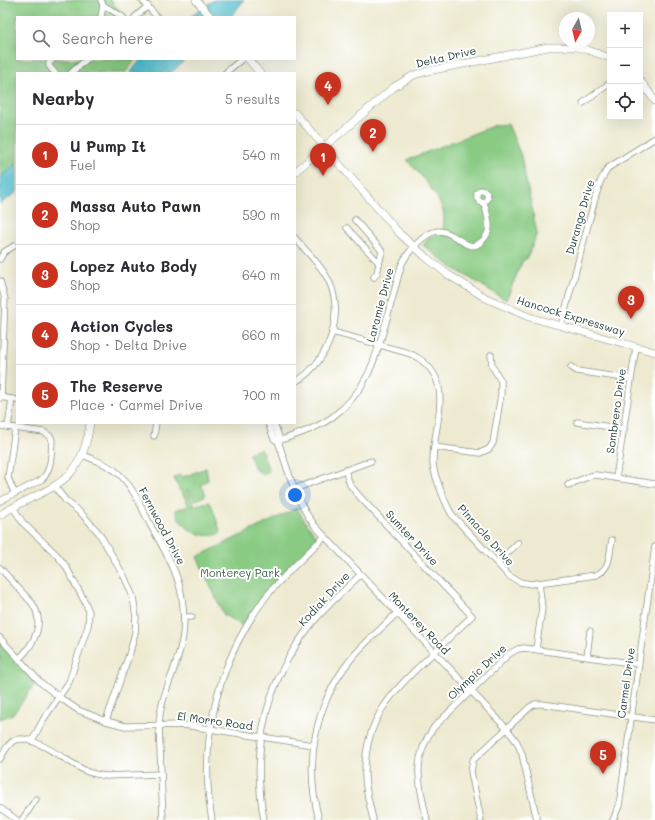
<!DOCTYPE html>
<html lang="en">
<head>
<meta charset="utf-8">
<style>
  body { margin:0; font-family:Mali,sans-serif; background:#f2f2f3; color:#2b2b33 }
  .controls { position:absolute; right:12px; top:12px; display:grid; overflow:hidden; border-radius:0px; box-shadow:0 4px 16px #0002 }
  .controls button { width:36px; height:36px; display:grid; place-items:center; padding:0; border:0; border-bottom:1px solid #e1e1e2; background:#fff; color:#2b2b33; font:20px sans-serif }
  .compass { position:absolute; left:559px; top:12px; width:36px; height:36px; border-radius:50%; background:#fff; box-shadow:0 4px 16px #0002; rotate:188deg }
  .you { position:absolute; left:295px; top:495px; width:14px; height:14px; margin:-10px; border:3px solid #fff; border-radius:50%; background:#1a73e8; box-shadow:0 0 0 6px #1a73e833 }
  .badge { display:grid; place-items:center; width:26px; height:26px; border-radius:50%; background:#c8321e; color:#fff; font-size:13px; font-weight:700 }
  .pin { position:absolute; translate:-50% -33px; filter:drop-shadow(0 1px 2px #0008) }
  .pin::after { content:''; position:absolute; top:21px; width:14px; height:12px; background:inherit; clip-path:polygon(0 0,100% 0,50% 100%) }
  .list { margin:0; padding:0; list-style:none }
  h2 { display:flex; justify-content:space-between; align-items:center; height:52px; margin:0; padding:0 16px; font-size:17px }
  h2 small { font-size:13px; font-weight:400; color:#7c7c81 }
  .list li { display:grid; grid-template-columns:26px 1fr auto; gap:12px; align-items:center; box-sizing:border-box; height:60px; padding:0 16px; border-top:1px solid #e1e1e2 }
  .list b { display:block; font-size:15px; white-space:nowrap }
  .list p { margin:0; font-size:13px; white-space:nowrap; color:#7c7c81 }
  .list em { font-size:13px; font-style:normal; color:#7c7c81 }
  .icon { flex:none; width:22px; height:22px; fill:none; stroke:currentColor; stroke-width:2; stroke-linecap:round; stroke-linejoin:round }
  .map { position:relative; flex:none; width:655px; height:820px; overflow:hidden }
  .search { position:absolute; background:#fff; box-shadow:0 4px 16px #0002; left:16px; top:16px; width:280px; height:44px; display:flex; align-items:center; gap:10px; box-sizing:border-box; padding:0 14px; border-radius:0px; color:#7c7c81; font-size:15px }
  .panel { position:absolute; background:#fff; box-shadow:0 4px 16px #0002; left:16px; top:72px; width:280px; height:352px; border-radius:0px }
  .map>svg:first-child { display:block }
</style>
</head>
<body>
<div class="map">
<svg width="655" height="820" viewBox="0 0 655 820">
  <rect width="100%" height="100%" fill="#fff"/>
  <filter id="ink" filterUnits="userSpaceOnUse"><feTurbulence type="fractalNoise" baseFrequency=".025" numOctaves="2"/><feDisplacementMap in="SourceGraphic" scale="8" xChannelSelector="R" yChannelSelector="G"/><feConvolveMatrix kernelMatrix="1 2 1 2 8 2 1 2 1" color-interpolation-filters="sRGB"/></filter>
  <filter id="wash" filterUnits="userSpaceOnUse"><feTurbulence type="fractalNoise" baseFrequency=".012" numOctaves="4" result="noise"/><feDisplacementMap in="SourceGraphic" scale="16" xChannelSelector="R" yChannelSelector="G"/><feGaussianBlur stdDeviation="0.9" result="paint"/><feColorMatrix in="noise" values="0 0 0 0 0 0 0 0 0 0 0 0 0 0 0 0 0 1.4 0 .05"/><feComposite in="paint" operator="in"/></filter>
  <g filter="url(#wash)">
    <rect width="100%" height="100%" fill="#eeead1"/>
    <g fill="#89cb83" stroke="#54845c">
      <polygon points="0,0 110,0 126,17 17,17 17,59 136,59 125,73 17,73 17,164 1,176 0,174"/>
      <path d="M508,124L521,156L537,233L528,257L522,262L506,300L450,266L423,245L430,237L442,234C443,229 444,224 444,218C444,200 419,173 407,160L495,125Z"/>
      <polygon points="261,449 269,471 262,475 259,471 256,471 249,454 250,452"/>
      <path d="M206,468L208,480L201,484L206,495L195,501L188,489L187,490L194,504L192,506L208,502L211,504L221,533C207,539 190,534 181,521C178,518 177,514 175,510L189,506L182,492L180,491L174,478L175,477L179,475L183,477Z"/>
      <path d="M297,508L304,520L318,538V540C289,566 264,593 243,626L224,615L197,557Z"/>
      <polygon points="0,643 36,683 13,714 0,719"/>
    </g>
    <g fill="#53bfce" stroke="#397e81">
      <polygon points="214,0 244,0 231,17 190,17"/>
      <polygon points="141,59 186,59 171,73 130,73"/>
      <polygon points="17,164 17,192 0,204 0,177"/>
    </g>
  </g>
  <g filter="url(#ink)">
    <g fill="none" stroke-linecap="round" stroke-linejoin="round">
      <g stroke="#869482" stroke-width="7">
        <g id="minor">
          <polyline points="142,0 157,17"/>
          <polyline points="103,5 123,17"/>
          <polyline points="101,17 103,5 101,0"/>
          <polyline points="135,17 148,6"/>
          <polyline points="53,59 49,63 49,66 55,73"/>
          <polyline points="71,73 87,59"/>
          <polyline points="225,73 242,59"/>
          <polyline points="583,103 610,83"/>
          <polyline points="355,220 382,251 377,273 374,277"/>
          <polyline points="347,228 379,263"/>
          <path d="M295,238C305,250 317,261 325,274C348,309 330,363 295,382"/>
          <polyline points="0,259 4,252 14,246"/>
          <polyline points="0,281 5,299 1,398"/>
          <polyline points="561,326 596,195 601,180 608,168 655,138"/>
          <path d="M332,332C351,337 371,342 390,348C398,350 406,352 413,355C459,379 432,425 433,463C433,473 447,508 453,516L509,576L520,582L531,584L596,575C611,569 609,554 612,540"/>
          <polyline points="571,367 577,371 631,379"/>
          <polyline points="0,397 17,400"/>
          <polyline points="577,422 624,429"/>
          <polyline points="268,423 274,439 278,441"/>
          <path d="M274,423L279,437L278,441C288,470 296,502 315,526L507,729L517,742L522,754L537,820"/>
          <path d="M0,426L44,432L51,437L52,441C51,454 52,471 41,480L0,501"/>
          <polyline points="8,427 12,399"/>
          <polyline points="154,436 156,423"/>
          <path d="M278,441C296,435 315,429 331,418C366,393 375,361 386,322C391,303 396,284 401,266C406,254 424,232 438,231C449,231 457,239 466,244C477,250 488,238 489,227C489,219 486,210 484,203L480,202L477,198V193L481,190L486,192L488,197L484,203"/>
          <polyline points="434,447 480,453 489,449 493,443 501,394 501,381 492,366 491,355"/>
          <path d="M83,455C94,460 108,464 118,473C133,486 142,509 151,526C161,544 172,561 178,581C183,596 185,619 183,635C179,666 160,694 159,725L163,820"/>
          <path d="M345,470L350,485L360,497L472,616C457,630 443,644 428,658C391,693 364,720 365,775C365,790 370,805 373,820"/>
          <polyline points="616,478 636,347"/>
          <polyline points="568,485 590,476 596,475 655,484"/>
          <polyline points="55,487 66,501 82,514 99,533 125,578 133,597 136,617 135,633 130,652 106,721"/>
          <polyline points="294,489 371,461"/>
          <polyline points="14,492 8,478 15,428"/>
          <polyline points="13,507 23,523 56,554 65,565 85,602 89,612 88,626 69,682 43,720 32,741"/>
          <polyline points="497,563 518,543"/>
          <path d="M0,568L32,603C46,623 34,644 19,659"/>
          <polyline points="184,617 192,617"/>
          <polyline points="0,638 40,682 59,697 78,710 106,721 125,726 184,725 313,745"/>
          <polyline points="536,649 542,608 539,583"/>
          <polyline points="587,656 590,631"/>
          <path d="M0,759C4,752 8,743 15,740C33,733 71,765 88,772C94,774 100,775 106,776L161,774"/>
          <polyline points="0,808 17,820"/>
          <polyline points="22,820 36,799"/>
          <path d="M212,820C198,741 217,663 265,598C282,576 304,557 324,537"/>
          <path d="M264,820C251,750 265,684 309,627C324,608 343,592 360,575"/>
          <path d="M319,820C304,763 314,705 351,659C365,642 382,628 397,613"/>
          <path d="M427,820C419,784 411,759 434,727L509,654L518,649L524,648L638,664"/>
          <polyline points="481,820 471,772 473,760 530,707 535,704 542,704 655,720"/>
          <polyline points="613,820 619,806 655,547"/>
        </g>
      </g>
      <g stroke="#869482" stroke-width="8">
        <g id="major">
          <polyline points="196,0 211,17"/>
          <polyline points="248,59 260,73"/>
          <polyline points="640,80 655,101"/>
          <polyline points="295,113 400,234 427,258 447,274 486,298 529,317 655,352"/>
          <polyline points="295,172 394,87 414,75 428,71 548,47 577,47 588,50 610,58"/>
          <path d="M0,515C47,485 81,490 90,423"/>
        </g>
      </g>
      <use href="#minor" stroke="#fff" stroke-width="5.5"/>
      <use href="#major" stroke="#fff" stroke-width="7"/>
    </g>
  </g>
  <g text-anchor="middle" stroke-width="4" stroke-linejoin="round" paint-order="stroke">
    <g font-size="11" fill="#1f3d34" stroke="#fff">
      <text transform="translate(446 57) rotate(-13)" y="4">Delta Drive</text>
      <text transform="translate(580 217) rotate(-74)" y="4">Durango Drive</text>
      <text transform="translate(380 305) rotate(-75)" y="4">Laramie Drive</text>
      <text transform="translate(571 316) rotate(17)" y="4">Hancock Expressway</text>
      <text transform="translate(616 411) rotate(-82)" y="4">Sombrero Drive</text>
      <text transform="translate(162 526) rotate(62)" y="4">Fernwood Drive</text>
      <text transform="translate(486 535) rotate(48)" y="4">Pinnacle Drive</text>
      <text transform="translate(412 538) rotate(47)" y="4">Sumter Drive</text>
      <text transform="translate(324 599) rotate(-47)" y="4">Kodiak Drive</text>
      <text transform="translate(419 623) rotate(46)" y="4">Monterey Road</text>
      <text transform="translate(477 672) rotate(-43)" y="4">Olympic Drive</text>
      <text transform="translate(626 683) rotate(-82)" y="4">Carmel Drive</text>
      <text transform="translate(215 721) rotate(8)" y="4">El Morro Road</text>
    </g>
    <g font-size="11" fill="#3a6048" stroke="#fff">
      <text x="240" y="577">Monterey Park</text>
    </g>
  </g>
</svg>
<div class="controls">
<button>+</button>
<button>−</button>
<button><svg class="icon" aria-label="locate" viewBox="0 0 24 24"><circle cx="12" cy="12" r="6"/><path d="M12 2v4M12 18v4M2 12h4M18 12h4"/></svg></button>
</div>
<svg class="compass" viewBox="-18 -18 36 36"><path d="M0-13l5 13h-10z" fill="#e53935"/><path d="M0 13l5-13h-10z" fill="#7c7c81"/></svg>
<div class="you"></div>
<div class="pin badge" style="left:323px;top:176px">1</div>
<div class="pin badge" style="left:373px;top:152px">2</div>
<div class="pin badge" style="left:631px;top:319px">3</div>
<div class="pin badge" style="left:328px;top:105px">4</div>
<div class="pin badge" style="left:603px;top:774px">5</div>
<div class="search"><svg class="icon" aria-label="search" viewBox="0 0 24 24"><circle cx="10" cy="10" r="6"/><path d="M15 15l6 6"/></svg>Search here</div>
<section class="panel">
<h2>Nearby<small>5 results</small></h2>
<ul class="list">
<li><span class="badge">1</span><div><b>U Pump It</b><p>Fuel</p></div><em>540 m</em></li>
<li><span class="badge">2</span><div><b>Massa Auto Pawn</b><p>Shop</p></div><em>590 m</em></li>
<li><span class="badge">3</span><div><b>Lopez Auto Body</b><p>Shop</p></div><em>640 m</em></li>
<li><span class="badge">4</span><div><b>Action Cycles</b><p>Shop · Delta Drive</p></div><em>660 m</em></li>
<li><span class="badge">5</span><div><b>The Reserve</b><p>Place · Carmel Drive</p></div><em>700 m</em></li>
</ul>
</section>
</div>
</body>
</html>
